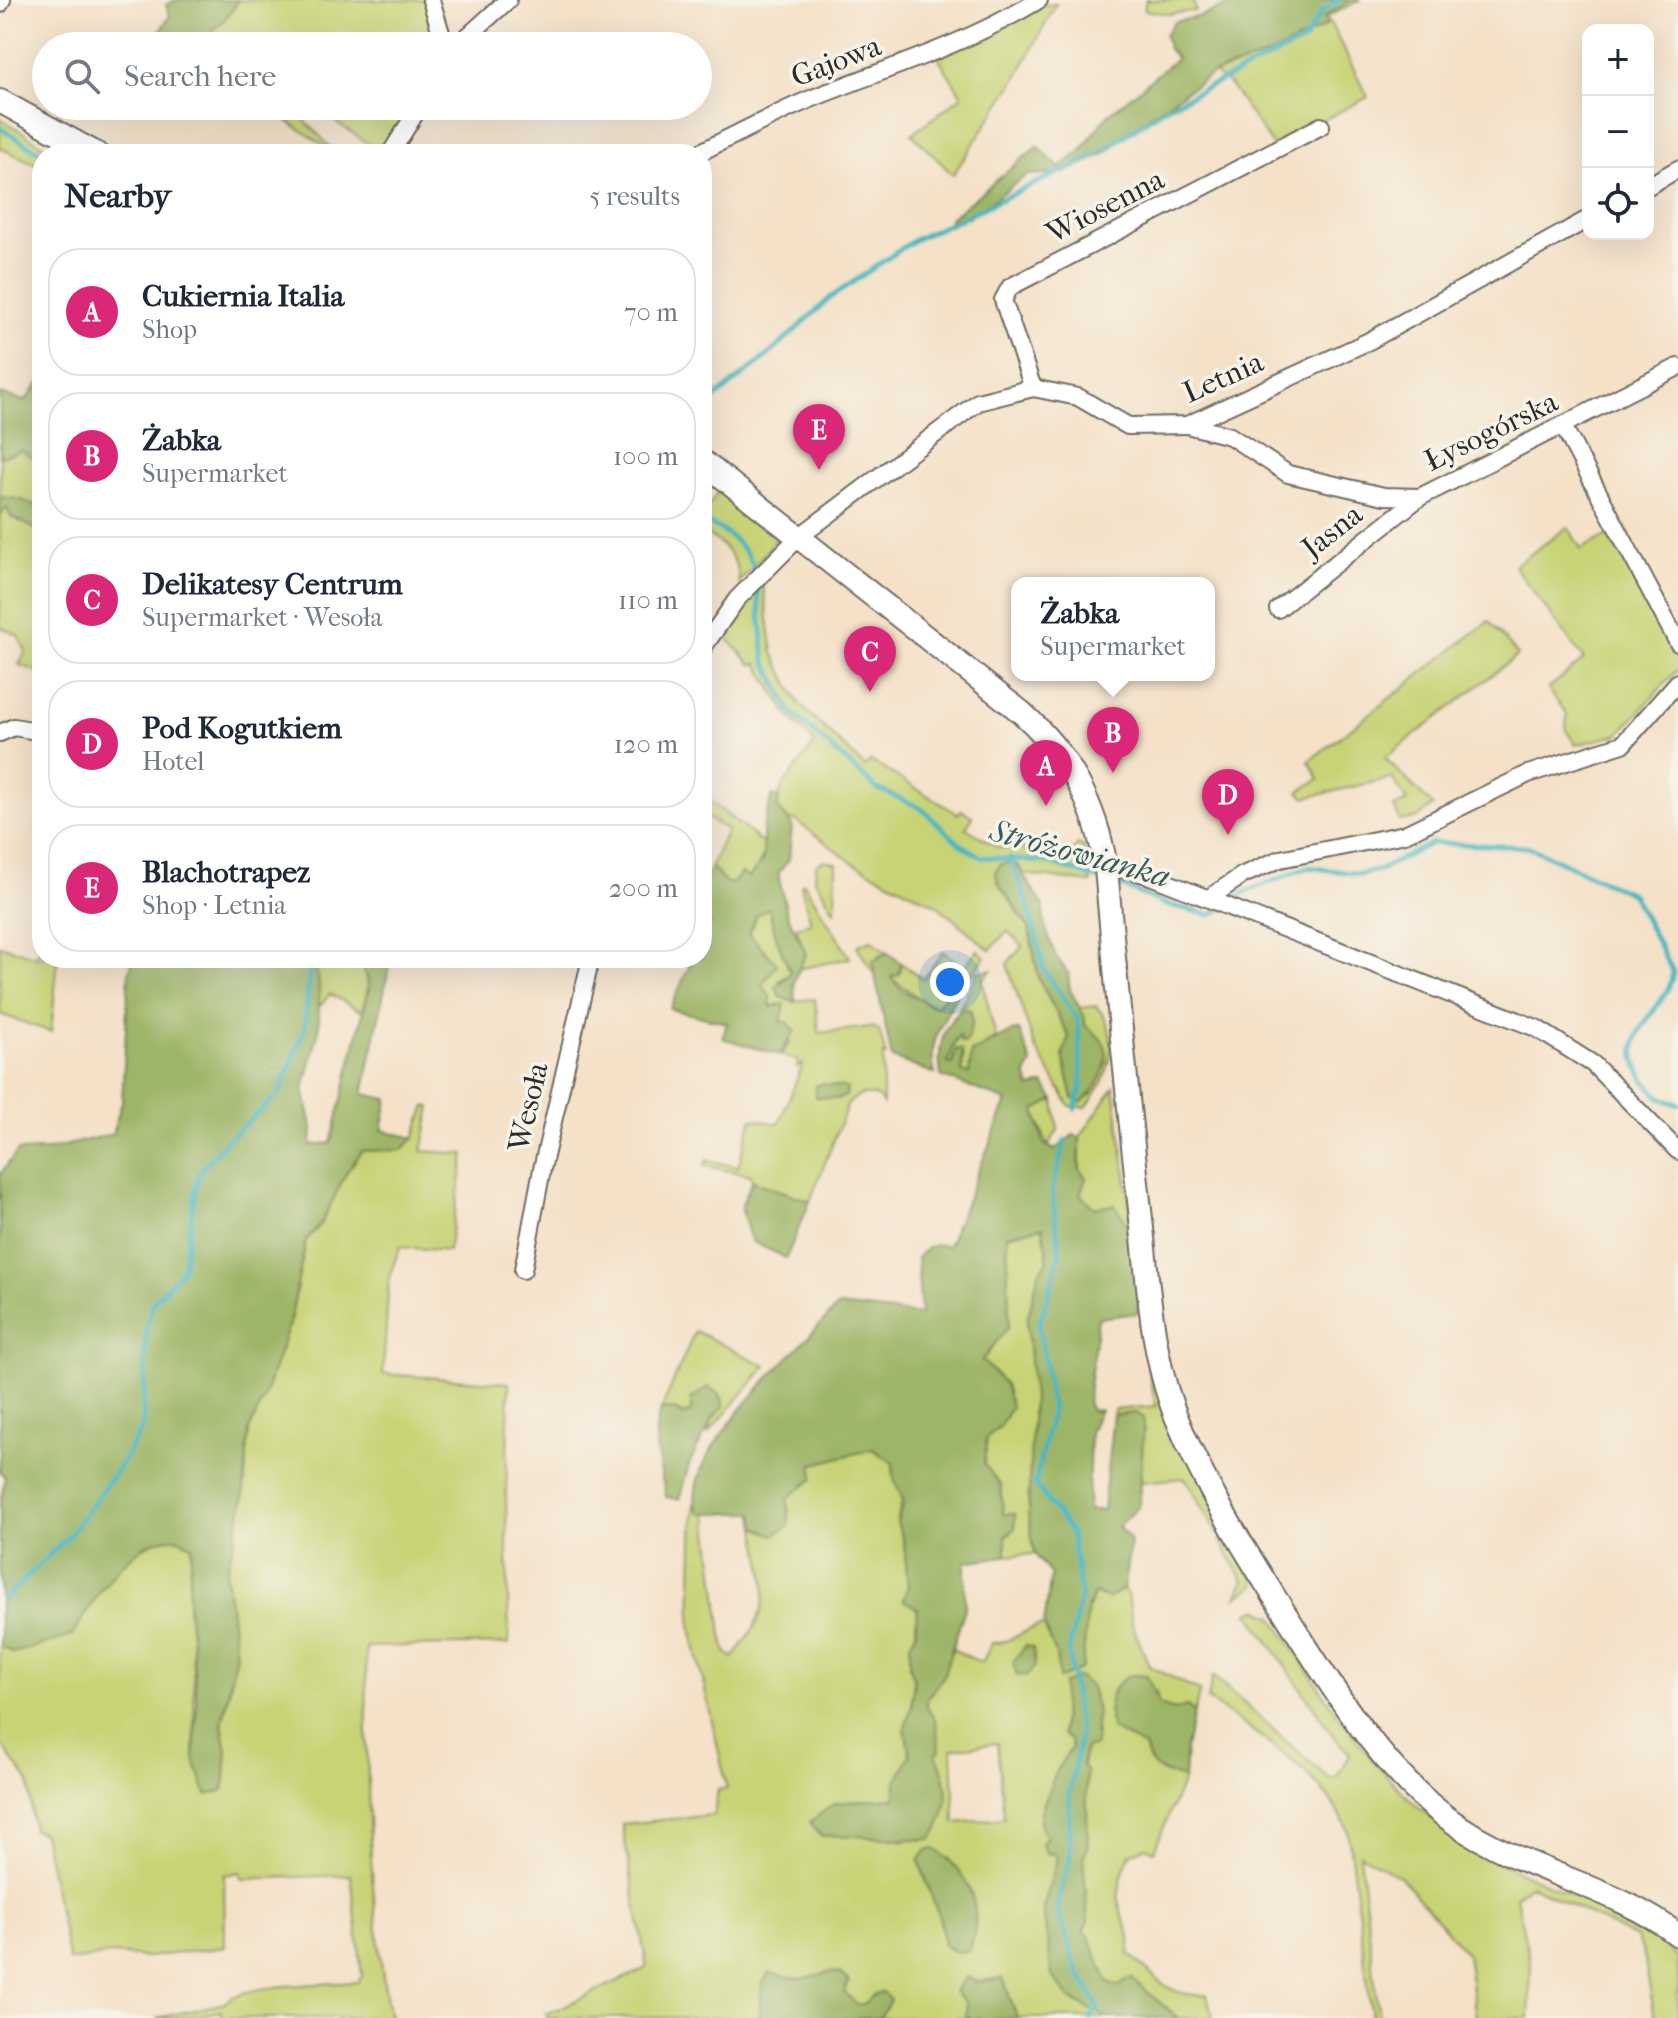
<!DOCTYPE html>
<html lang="en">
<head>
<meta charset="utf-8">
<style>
  body { margin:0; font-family:"IM FELL French Canon",serif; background:#f2f2f3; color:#1f2937 }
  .controls { position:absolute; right:24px; top:24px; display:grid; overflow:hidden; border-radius:16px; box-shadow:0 8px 32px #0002 }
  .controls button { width:72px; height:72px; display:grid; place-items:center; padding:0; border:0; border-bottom:2px solid #e0e1e3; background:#fff; color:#1f2937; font:40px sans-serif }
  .you { position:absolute; left:950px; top:982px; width:28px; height:28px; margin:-20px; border:6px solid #fff; border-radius:50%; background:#1a73e8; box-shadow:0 0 0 12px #1a73e833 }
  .badge { display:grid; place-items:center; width:52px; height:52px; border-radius:50%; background:#db2777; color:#fff; font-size:26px; font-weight:700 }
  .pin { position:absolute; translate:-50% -66px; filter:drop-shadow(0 2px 4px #0008) }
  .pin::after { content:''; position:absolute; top:42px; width:28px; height:24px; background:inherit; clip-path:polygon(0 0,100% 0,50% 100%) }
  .popup { position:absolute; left:1011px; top:577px; width:204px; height:104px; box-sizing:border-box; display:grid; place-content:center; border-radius:16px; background:#fff; filter:drop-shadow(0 2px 6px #0005); font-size:26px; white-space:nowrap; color:#747a83 }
  .popup b { font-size:30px; color:#1f2937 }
  .popup::after { content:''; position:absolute; left:50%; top:100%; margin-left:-16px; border:16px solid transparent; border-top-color:#fff }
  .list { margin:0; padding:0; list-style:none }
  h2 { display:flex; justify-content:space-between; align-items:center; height:104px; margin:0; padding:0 32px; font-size:34px }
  h2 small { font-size:26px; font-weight:400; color:#747a83 }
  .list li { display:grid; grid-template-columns:52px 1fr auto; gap:24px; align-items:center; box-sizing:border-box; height:128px; margin:0 16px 16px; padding:0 16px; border:2px solid #e0e1e3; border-radius:32px }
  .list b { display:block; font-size:30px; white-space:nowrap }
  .list p { margin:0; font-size:26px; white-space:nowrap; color:#747a83 }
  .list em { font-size:26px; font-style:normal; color:#747a83 }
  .icon { flex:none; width:44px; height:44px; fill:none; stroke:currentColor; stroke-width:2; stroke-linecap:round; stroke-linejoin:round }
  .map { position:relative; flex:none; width:1678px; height:2018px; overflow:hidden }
  .search { position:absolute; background:#fff; box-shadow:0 8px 32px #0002; left:32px; top:32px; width:680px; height:88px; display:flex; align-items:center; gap:20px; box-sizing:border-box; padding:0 28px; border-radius:44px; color:#747a83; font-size:30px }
  .panel { position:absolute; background:#fff; box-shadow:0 8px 32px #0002; left:32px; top:144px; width:680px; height:824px; border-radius:32px }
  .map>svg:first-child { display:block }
</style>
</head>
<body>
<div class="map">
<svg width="1678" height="2018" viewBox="0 0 1678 2018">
  <rect width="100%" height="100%" fill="#f7f3e8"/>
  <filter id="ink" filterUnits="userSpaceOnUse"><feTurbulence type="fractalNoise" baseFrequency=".0125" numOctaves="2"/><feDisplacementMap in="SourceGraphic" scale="16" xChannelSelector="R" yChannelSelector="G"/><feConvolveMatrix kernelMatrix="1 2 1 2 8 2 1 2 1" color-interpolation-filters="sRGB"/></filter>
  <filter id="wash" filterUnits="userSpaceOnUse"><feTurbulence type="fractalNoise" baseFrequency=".006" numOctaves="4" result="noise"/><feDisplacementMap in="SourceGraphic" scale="32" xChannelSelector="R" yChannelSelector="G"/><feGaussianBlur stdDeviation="1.8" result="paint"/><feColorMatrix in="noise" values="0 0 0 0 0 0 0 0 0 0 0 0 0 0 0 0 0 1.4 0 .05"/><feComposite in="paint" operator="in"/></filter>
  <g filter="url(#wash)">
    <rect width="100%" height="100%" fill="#f4e1c8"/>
    <g fill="#c7d375" stroke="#797f50" stroke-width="2" fill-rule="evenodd">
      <path d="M238,0H424L438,46H197C211,32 230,17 238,0Z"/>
      <polygon points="1146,0 1192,0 1196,11 1168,14 1144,10"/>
      <polygon points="1351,0 1360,0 1327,17 1368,97 1273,146 1230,85 1214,73 1272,54 1327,25 1324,17"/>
      <polygon points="1056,4 1016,79 953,175 912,134 962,96 938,57 1037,6"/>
      <polygon points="265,106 291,106 337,154"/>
      <polygon points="312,106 413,106 381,152"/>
      <polygon points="0,118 4,120 56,154 42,154 42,167 0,148"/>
      <polygon points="21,450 42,464 42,508 0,497 0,457"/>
      <path d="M720,489L777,539L739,583C740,560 723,542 702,532V516Z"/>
      <polygon points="7,507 12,517 42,532 42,674 39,676 37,671 19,665 26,651 18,635 0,627 0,515"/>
      <polygon points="1568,527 1581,549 1609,535 1678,652 1678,669 1619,734 1576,745 1566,730 1567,714 1548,689 1584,659 1514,566"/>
      <path d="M763,584L773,653L800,705L865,767L871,761L958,814L962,810L973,817L966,828L998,847L1073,851L1078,844L1084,847L1091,883L1025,874L1018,865L999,884L1029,928L1039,980L1069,1036L1063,1055L1073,1098L1091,1095L1106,1060L1085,1025L1080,1008L1096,1006C1124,1037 1109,1079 1086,1107L1070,1106L1035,1047L1007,964L1023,946L1007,931L990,950L937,905L853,863L795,820L789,821L776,807L782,787L815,743L787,714L757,663L752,665L725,636L747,602Z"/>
      <polygon points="1489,621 1518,655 1385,758 1433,806 1418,818 1400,821 1394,807 1407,801 1392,778 1305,798 1299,792 1319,779 1309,761"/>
      <path d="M709,800L766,846C763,861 745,896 724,881C719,878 715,870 711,866L727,830L702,815Z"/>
      <polygon points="824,860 836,863 835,912 815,879 816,865"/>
      <polygon points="804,883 850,958 798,969 806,955 796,927 811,923 801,885"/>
      <path d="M769,907C773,930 781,952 791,973L779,981L789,1001L815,999L819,1033L872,1027L879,1030L886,1056L883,1055V1104L879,1098C866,1093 858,1093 848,1104L810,1201L752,1181L751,1175L705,1166L707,1160L738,1167L752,1119L779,1124L803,1064L797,1067L799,1061L780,1055L791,1042L781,1022L779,1004L771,1007L762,985L776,964L748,933L757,915Z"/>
      <polygon points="871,940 888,953 879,956 875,976 857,946"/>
      <polygon points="42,943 42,958 58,958 51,1032 0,1014 0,945 36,957"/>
      <polygon points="978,950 985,957 956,996 949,990 937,1006 926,1003 890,977 900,974 901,963 923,979 943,952 964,967"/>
      <path d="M313,958H363L361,967C372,984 367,994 361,1011L330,994L319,1007V985Z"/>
      <polygon points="991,970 982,980 996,1038 987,1043 970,1074 962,1073 963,1055 953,1056 952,1064 947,1063 949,1052 960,1035 965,1008 958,1012 978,972"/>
      <path d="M1114,1087L1142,1292L1143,1308L1137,1313C1144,1279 1131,1235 1114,1205L1094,1208L1080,1194V1137Z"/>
      <polygon points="1054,1100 1058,1130 1048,1146 1034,1110"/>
      <path d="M426,1106L431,1107L422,1151L465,1154L448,1251L400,1247L389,1277L383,1374L509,1383L506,1496L509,1644L366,1647C367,1772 367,1895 390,2018H223L221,2011L185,2018H157L225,2003C240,1983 331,1984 358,1982L362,1976L351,1875L242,1879L240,1872L224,1875L225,1947L148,1957L112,1954L69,1961L43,1833L33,1830L29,1782L0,1743V1645L13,1653L72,1636C91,1604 130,1536 174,1538C180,1538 187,1543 192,1545C187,1616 197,1687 194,1759L227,1751L222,1724L231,1684L226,1574L243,1501L249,1430L264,1397L290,1321L306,1240L321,1224L346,1173L362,1151L402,1149L414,1138Z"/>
      <polygon points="1043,1227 1048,1261 1027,1320 1033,1397 1028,1513 1035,1554 1006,1556 1006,1536 1014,1514 1003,1514 1001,1486 984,1464 987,1437 1000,1426 982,1360 1009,1326 1007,1234"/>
      <polygon points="1139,1322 1145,1322 1221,1523 1216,1532 1185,1478 1141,1482 1144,1418 1113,1415 1114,1410 1156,1406"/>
      <polygon points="695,1331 766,1366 707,1435 713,1418 691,1412 683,1415 673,1409 661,1410"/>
      <path d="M873,1449L893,1463L894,1478L903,1496L897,1522L904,1542L908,1587L903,1599L917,1607L916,1632L910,1644V1667L914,1678L912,1705L905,1728L910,1755L896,1783L895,1799L835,1803L821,1836L859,1833L904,1841L946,1790L936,1754V1721L927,1708V1698L943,1677L950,1648L982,1663L992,1643C1015,1643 1031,1624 1044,1625L1056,1654L1060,1678L1095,1592L1108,1599L1123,1589L1128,1594L1132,1624L1149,1666L1200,1691L1194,1712L1187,1706L1174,1710L1159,1705L1156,1692L1131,1737L1146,1748C1148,1770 1165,1773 1184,1778L1154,1851L1145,1847L1130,1854C1124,1868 1117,1888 1119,1904C1123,1926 1134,1929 1129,1954C1157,1978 1168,1998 1207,1995L1213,2018H1017L1003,1978L977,1982L966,1977V2018H547L546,2014L647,1968L622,1824L714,1815L718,1790L727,1788L691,1627L694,1504L699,1513L707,1515L722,1635L726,1652L733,1658C775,1603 767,1593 756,1527L774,1535L788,1498L799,1488L813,1464ZM997,1743L1004,1818L955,1823L952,1749ZM949,1858L956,1871L944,1945L940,1920L919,1861Z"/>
      <polygon points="1229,1536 1255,1579 1254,1586 1237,1597 1244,1581 1220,1540"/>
      <path d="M1257,1609L1273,1617C1332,1706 1384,1797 1480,1852C1545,1890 1623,1905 1678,1958V2018H1655L1643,1951L1636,1938L1530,1885L1516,1896L1531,1967L1529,2018H1476L1467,1954L1401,1877L1360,1854L1379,2018H1372L1348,1832C1327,1774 1255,1735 1208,1699L1213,1676L1329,1779L1336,1778L1350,1754L1332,1734L1249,1613Z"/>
    </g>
    <g fill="#9db566" stroke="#647048" stroke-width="2">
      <path d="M176,0H238C230,17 211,32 197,46H137L159,32L170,16L166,5Z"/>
      <polygon points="1241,0 1351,0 1324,17 1327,25 1272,54 1214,73 1143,120 1104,154 1064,173 1027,175 973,215 949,226 949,219 1038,146 1059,168 1080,152 1107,116 1177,58 1168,49 1165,35 1174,22 1201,16"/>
      <polygon points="42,380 42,464 21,450 0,457 0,394 25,401"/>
      <polygon points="0,497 19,499 42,508 42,532 11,517 7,508 0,515"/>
      <path d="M772,796L779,798L777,807L792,825L789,860L779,872V879L787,914L806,953L794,981L795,1002L780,997L776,987L791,973C781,952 773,930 769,908L757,915L748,933L777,964L762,985L770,995L771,1007L785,1004L781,1022H787L795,1030L780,1055L722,1038L727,1023L670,1009L693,958H702V940L710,924L702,920V887L711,866L724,882L732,884L741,873L749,878L763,861V829Z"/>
      <path d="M1014,862L1044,906V923L1055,955L1068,973L1070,990L1085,1018V1025C1091,1030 1101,1037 1104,1044C1113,1061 1095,1092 1082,1102L1073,1098L1063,1055L1069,1036L1039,980L1029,928L999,884L995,872L1001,864Z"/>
      <path d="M888,953L901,963L900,974L891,977C898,990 921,1002 936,1006L950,990L956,996C943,1021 926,1045 935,1074L892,1058L872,961Z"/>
      <path d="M134,958H313L319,985V1029L304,1089L312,1127L311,1145L331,1143L369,989L368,977L361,967L363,958H391L363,1094L388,1099L382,1130L414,1138L402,1150L362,1151L346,1173L321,1224L306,1240L290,1321L264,1397L249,1430L243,1501L226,1574L236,1653L222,1724L227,1751L224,1790L207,1795L194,1759L197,1701L188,1605L192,1545C187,1543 179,1538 174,1538C130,1536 91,1603 72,1636L13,1653L0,1645V1505L5,1477L0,1472V1174L18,1151L48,1150L112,1134L122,1102L129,972Z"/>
      <path d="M965,1008L971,1011L972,1023L966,1043L961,1042L960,1036L957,1038L947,1063L952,1064L956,1049L962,1050V1072L969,1074L971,1052C989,1047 1000,1034 1019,1030L1032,1064L1026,1074L1030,1087L1044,1084L1054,1100L1035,1110L1044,1144L1055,1150L1073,1135L1080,1137L1079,1168L1086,1178L1080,1194L1094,1208L1114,1205C1132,1218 1142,1291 1137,1313L1098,1318L1087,1402L1091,1411L1100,1410L1090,1431L1088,1510H1103L1113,1415L1136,1413L1144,1418L1139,1506L1118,1527L1130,1539C1129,1557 1126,1572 1123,1589L1108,1599L1095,1593L1088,1607L1082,1668L1059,1679L1056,1654L1044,1625L1051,1575L1035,1554L1028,1513L1033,1397L1027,1320L1039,1272L1048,1261L1043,1227L1007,1235L1009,1326L982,1360L1005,1384L1011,1407L1000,1426L987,1437L984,1464L1001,1486L1003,1514H1015V1529L1006,1536V1556L965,1562V1608L943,1677L927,1698V1708L936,1721L939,1751L936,1754C951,1786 951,1809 932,1839C894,1842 860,1833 821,1836L810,1822L835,1803L895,1798L896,1783L910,1755L905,1728L912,1705L914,1678L910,1667V1644L916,1632L917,1608L903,1600L908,1586L904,1542L897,1522L904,1503L894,1478L893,1463L873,1449L813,1464V1479L788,1498L789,1526L774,1535L756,1527L754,1513H699C672,1459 802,1347 838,1306L921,1315L917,1258C927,1247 933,1242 948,1246L1007,1101L941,1076C937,1052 942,1021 965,1008Z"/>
      <polygon points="822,1084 847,1088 846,1096 838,1099 816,1097 815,1086"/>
      <polygon points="752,1181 810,1201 786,1258 751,1241 741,1207"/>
      <path d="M708,1387L720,1394L724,1406L713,1418L690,1462L679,1499L666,1497C661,1468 649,1437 661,1410L673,1409L683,1415L691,1412V1399Z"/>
      <polygon points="1026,1645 1033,1648 1035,1666 1028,1675 1017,1676 1013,1662"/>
      <path d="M1130,1675L1147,1676L1159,1705L1174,1710L1187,1706L1194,1712L1186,1748L1184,1778C1164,1773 1148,1770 1146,1748L1111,1728C1107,1706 1108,1686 1130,1675Z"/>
      <path d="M1078,1677L1091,1686L1097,1712L1095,1746L1085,1748L1082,1765L1086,1771L1088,1848L1083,1857L1088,1921L1083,1933L1088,1935L1108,1982L1118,1986L1131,1978L1178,2018H1108L1070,1999L1052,1975L1043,1909L1057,1859L1053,1853L1047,1854L1041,1844L1046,1838C1044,1833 1039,1825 1040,1820C1042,1803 1060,1759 1072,1748L1070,1740L1062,1735L1063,1684Z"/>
      <path d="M933,1848C970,1871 984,1909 970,1949C958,1954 954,1953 944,1945L940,1919L919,1860L927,1850Z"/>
      <polygon points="829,1972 840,1973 849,1981 844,1992 856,2004 864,2004 874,1995 883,1992 890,2000 880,2018 759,2018 762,1983 769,1973 801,1979"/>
      <polygon points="966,1977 977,1982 1003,1978 1017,2018 966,2018 966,2003 955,1992"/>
    </g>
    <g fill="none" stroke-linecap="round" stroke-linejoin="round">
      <g stroke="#46b6bf" stroke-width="5">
        <polyline points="0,128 43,154"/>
        <polyline points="702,408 773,351 830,298 914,240 1096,155 1167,107 1304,41 1322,11 1340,0"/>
        <path d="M702,522C724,526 752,552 756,574"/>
        <polyline points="757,584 765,660 791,712 876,788 921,808 960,844 981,857 1046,862 1100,879"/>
        <polyline points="1010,857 1029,908 1044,970 1078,1019 1082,1085 1075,1109"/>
        <polyline points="1114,883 1165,904 1211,915 1221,909"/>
        <path d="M1229,903L1243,893L1308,867L1360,874L1380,870L1432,843L1529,847L1632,894L1673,972C1667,1014 1613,1030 1644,1079C1654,1093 1661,1100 1678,1104"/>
        <polyline points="1065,1141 1052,1190 1060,1254 1039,1326 1052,1410 1035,1484 1071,1532 1081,1595 1069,1650 1080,1736 1069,1796 1070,1858 1057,1908 1075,1966 1099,2008 1090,2018"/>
        <polyline points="3,1600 68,1537 120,1466 143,1427 146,1330 153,1302 183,1269 198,1174 224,1143 279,1094 305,1028 310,966 305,958"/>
      </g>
    </g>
  </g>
  <g filter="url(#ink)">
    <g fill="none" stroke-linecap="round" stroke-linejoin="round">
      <g stroke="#716b62" stroke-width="20">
        <g id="minor">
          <polyline points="431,0 445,46"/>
          <polyline points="0,4 2,0"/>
          <polyline points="457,46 508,0"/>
          <polyline points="390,154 420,106"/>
          <path d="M697,154C735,135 774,114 813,98C895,65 963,46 1039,0"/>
          <polyline points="1648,186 1678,169"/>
          <polyline points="1033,388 1003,300 1010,287 1321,126"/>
          <polyline points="1187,425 1230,436 1288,474 1384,496 1420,497 1678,367"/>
          <polyline points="1563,426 1678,643"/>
          <polyline points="1278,609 1420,497"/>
          <polyline points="702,649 737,599 799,537 978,402 1033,388 1078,397 1128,426 1187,425 1369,341 1588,219"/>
          <polyline points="0,733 14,727 42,732"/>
          <polyline points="1106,868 1131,870 1153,877 1536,1028 1593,1064 1678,1151"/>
          <polyline points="1209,898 1243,875 1280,859 1405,834 1528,774 1623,744 1678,682"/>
          <polyline points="523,1270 542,1169 591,958"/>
        </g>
      </g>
      <g stroke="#716b62" stroke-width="26">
        <g id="secondary">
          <polyline points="0,101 97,154"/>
          <path d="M702,461L1021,712C1069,755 1096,804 1106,868C1116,985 1128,1102 1141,1219C1148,1281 1151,1348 1172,1406C1199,1479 1253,1564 1295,1629C1335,1692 1374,1755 1430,1804C1503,1869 1605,1879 1678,1935"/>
        </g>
      </g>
      <use href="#minor" stroke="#fff" stroke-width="16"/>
      <use href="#secondary" stroke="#fff" stroke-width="22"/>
    </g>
  </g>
  <g text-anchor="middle" stroke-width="7" stroke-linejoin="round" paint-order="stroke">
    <g font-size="30" fill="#2b2b2b" stroke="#f7f3e8">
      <text transform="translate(836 61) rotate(-21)" y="10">Gajowa</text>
      <text transform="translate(1105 206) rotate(-27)" y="10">Wiosenna</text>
      <text transform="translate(1223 377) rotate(-24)" y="10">Letnia</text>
      <text transform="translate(1491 431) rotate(-26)" y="10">Łysogórska</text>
      <text transform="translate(1332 531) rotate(-38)" y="10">Jasna</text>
      <text transform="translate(528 1107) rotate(-77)" y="10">Wesoła</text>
    </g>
    <g font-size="32" font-style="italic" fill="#345c5f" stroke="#f7f3e8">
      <text transform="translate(1080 853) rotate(15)" y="11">Stróżowianka</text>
    </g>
  </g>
</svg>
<div class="controls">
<button>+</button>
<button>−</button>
<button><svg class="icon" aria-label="locate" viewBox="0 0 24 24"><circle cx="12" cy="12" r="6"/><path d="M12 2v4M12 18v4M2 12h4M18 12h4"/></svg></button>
</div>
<div class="you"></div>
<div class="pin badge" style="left:1046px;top:806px">A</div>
<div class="pin badge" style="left:1113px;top:773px">B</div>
<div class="popup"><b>Żabka</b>Supermarket</div>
<div class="pin badge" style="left:870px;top:692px">C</div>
<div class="pin badge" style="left:1228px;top:835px">D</div>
<div class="pin badge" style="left:819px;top:470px">E</div>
<div class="search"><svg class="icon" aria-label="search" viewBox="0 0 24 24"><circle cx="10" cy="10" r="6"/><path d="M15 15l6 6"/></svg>Search here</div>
<section class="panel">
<h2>Nearby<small>5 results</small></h2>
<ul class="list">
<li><span class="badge">A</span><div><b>Cukiernia Italia</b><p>Shop</p></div><em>70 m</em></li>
<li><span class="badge">B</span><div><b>Żabka</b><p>Supermarket</p></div><em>100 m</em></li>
<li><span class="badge">C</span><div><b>Delikatesy Centrum</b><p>Supermarket · Wesoła</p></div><em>110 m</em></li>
<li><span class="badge">D</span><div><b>Pod Kogutkiem</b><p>Hotel</p></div><em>120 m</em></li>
<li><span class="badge">E</span><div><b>Blachotrapez</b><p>Shop · Letnia</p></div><em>200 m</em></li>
</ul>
</section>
</div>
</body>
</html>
